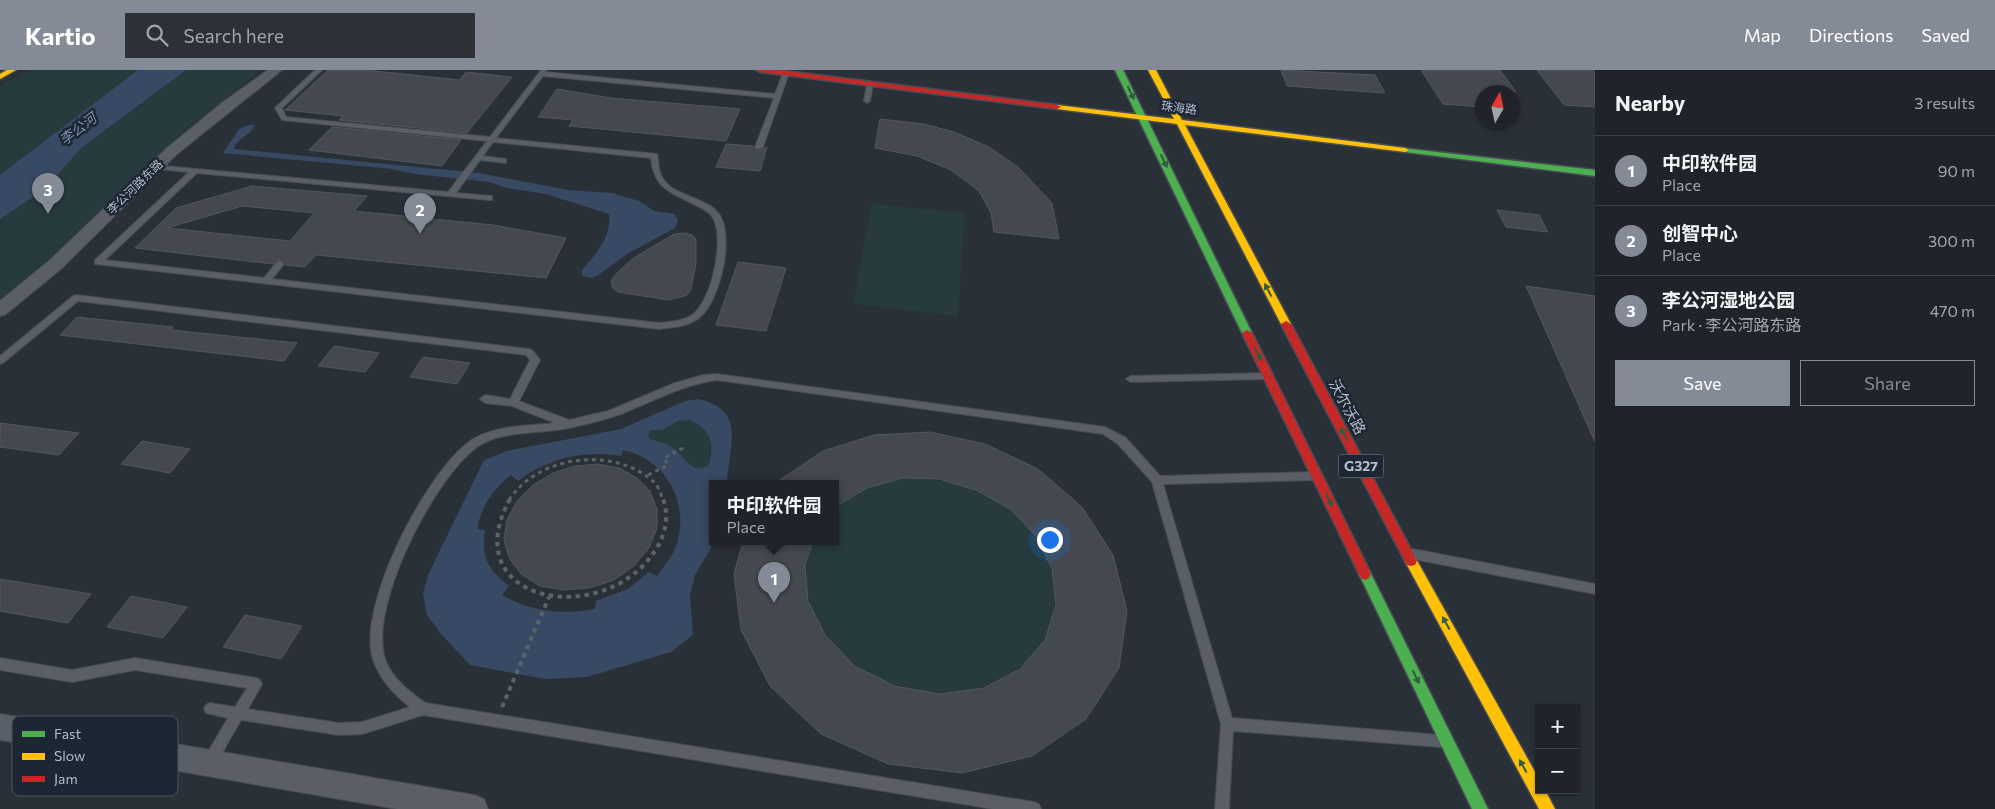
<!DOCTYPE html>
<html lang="en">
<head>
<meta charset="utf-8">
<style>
  body { margin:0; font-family:Commissioner,"Noto Sans SC",sans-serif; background:#2d3036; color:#f1f3f6 }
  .controls { position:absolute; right:15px; bottom:15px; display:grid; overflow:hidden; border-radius:0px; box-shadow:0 1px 4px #0004 }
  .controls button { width:45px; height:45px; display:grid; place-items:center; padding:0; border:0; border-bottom:1px solid #3d4147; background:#20242a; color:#f1f3f6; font:25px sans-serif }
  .compass { position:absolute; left:1475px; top:15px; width:45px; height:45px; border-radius:50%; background:#20242a; box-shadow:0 1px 4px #0004; rotate:9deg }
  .you { position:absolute; left:1049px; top:469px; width:18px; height:18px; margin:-12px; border:4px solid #fff; border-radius:50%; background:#1a73e8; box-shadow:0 0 0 8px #1a73e833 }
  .badge { display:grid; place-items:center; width:32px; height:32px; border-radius:50%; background:#848b96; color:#fff; font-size:16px; font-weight:700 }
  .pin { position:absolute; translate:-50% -41px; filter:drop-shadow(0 1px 2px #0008) }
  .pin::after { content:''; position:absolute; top:26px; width:18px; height:15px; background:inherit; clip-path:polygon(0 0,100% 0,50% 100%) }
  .popup { position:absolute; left:709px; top:410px; width:130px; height:65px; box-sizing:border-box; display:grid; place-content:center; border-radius:0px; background:#20242a; filter:drop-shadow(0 1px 4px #0005); font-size:16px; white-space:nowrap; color:#a2a4a8 }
  .popup b { font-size:19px; color:#f1f3f6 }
  .popup::after { content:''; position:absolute; left:50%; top:100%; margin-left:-10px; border:10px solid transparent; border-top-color:#20242a }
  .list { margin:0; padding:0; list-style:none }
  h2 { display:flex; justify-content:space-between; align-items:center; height:65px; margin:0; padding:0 20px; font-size:21px }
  h2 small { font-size:16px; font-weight:400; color:#a2a4a8 }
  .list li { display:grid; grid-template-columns:32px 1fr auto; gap:15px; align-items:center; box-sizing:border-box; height:70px; padding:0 20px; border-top:1px solid #3d4147 }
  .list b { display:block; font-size:19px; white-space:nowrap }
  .list p { margin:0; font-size:16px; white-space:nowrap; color:#a2a4a8 }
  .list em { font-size:16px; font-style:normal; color:#a2a4a8 }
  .actions { display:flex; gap:10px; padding:15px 20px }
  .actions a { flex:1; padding:11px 0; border:1px solid #848b96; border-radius:0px; text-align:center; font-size:18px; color:#848b96 }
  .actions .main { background:#848b96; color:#fff }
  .icon { flex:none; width:28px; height:28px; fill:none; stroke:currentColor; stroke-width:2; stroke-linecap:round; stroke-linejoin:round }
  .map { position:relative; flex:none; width:1595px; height:739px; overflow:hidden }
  header { display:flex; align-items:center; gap:30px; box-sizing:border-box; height:70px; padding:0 25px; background:#848b96; color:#fff }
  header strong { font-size:24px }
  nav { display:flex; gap:28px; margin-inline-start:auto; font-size:18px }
  .search { width:350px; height:45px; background:#2d3036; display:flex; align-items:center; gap:12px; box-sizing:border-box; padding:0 18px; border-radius:0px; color:#a2a4a8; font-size:19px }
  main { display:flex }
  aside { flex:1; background:#20242a }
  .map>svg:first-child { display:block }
</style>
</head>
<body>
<header>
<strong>Kartio</strong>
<div class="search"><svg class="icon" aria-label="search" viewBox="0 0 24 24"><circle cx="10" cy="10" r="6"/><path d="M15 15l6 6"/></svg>Search here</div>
<nav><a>Map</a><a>Directions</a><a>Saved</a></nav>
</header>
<main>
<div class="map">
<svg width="1595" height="739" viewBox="0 0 1595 739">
  <rect width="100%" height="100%" fill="#2a3038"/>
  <g fill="#273a3e">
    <polygon points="29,0 262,0 185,60 47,191 0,231 0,16"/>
    <polygon points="872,134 965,143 958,246 853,234"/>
    <path d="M689,350C710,357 716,376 708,396C691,405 684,385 672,377C665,373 657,371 649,368L648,364L651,360H662L678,351Z"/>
    <path d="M902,408C927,409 952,410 976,419C1059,453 1090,562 1001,609C977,621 950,626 924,621C891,615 865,605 841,581C808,549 799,516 813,472H835V438L867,418Z"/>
  </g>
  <g fill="#384963" fill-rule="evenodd">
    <polygon points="138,0 186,0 81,78 45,119 0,149 0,105"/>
    <path d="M252,54L255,55C251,66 236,68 234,79L479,103L568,120L612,123L639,131L654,141L675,144L678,151L675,158L627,184L597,206L592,208L582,206V200C596,185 612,165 609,144L546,124L507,118L489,112L415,104L392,99L223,83L239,59Z"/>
    <path d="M699,329C748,341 728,377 727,414H713L711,478L695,505L690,525L693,565L671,582L587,607L545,609L470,595L442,565L427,545L423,524L428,505L484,390L507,381L621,359L685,331ZM689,350C710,357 716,376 708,396C691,405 684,385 672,377C665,373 657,371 649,368L648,365L651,360H662L678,351ZM623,380C666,389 691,434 676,476C672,487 664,496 657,506L649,502L628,519L596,531L595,539C562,545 532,542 502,525L509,516C488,499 481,488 485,460L477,459C482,435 492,421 511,405L518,411C549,388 583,380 621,386Z"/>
  </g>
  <g fill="#444950" stroke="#52575f" fill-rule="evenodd">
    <polygon points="328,0 365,0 460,10 466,2 512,7 467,63 339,50 343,46 285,40"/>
    <polygon points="1281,0 1375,5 1385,23 1287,16"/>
    <polygon points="1421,0 1500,0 1516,22 1482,22 1482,37 1443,34"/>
    <polygon points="1537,0 1595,0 1595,37 1564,35"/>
    <polygon points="557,19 611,28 740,39 726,71 569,56 573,50 538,47"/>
    <polygon points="880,49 923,54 954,62 989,77 1018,97 1052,133 1059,169 994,162 991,143 979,121 951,100 917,86 875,78"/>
    <polygon points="332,57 461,70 442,96 309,80"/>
    <polygon points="726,74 753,76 758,81 767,77 760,101 716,97"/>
    <path d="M252,116L367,126L354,141L493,155L566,168L546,208L316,185L305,197L285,195L279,189L273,194L135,178L176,138ZM242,136L314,143L290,171L167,158Z"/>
    <polygon points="1497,140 1539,145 1548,162 1506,157"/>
    <polygon points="684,163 692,165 696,169 696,193 691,219 687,225 669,230 618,222 613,218 611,212 614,206 632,189 674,164"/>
    <polygon points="738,192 786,198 766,261 716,255"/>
    <polygon points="1526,216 1595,226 1595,372"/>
    <polygon points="77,247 173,257 171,260 297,273 284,291 60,265"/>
    <polygon points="334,276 379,283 365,302 318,296"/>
    <polygon points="423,287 470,293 457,314 410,307"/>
    <polygon points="0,353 79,363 59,385 0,377"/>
    <polygon points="930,362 985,374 1038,399 1082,437 1113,485 1127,541 1119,598 1086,649 1032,686 962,703 888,694 821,664 770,616 741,560 734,504 743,472 813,472 805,495 808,531 825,565 855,596 895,616 940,624 984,618 1020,599 1045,570 1056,535 1052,499 1036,466 1010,439 976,420 939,409 902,408 867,418 835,437 835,414 774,414 823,381 874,365"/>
    <polygon points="142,371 190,379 170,403 121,394"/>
    <polygon points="598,394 619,398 637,408 650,421 657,439 657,458 649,478 634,496 614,510 589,518 564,520 540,516 521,504 509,488 504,469 507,450 517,431 533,415 553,403 575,396"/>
    <polygon points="0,509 91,524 68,553 0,541"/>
    <polygon points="131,526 187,537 163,568 107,557"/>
    <polygon points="245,545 302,556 281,589 223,577"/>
  </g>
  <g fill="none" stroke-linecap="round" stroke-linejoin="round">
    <g stroke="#484c53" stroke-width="2">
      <g id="lane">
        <path d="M315,0H322L282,38L286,47L490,67L541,0H547L545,2L775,24L783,3L786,1L789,3L763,77L759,79L755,77L774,28L543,6L496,68L657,84C659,92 658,100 662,107C671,126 707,127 719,144C735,166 720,232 699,248C688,257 672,257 659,259L95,194V190L189,102L156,99L152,97L153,95L448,122L487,71L282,50L275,38ZM493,72L651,88C654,123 676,123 701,138C706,141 711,143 713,148C725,169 712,231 692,245C683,251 670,252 659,253L272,209L284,194L280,191L277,192L264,208L105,190L197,103L489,130H492V126L456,123L480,90L506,93V89L483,86Z"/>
        <polygon points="870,12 873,14 870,31 867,33 864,31 867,14"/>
        <path d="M76,225L529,279L532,280L540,290L519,331L569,350L608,341L675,313L703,305L717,304L1105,357L1126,368L1160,406L1315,402L1319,403L1320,406L1319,409L1315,410L1163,414L1232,648L1440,665L1445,666L1446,671L1445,676L1440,677L1233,661L1229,739H1215L1221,654L1152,412L1118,374L1103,364L717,310C682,315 653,331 621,344C604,350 587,354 569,358C542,364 500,360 477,377C434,409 371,531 384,585C389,606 409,622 426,633L1034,732L1039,734L1041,739H993L423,645L362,664L339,665L241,650L214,697L209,699L204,697L202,692L228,648L206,643L204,639L206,635L210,633L235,637L247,618L135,600L72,612L0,600V588L72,600L135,588L256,608L260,610L262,614L248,639L339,653L362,652L410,637C393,624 378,607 372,586C359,532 426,403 470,371C493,355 528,356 555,353L512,336L485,333L480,329L485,325L510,329L530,290L526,285L78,231L3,293L0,294V286L73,226Z"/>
        <polygon points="1268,303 1273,306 1268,309 1131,312 1126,309 1131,306"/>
        <polygon points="1413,479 1595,514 1595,524 1413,489 1409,487 1407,484 1409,481"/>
      </g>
    </g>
    <g stroke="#484c53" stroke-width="2">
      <g id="street">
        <polygon points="268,0 282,0 177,84 62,198 6,244 0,246 0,231 50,190 167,78 223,32"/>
        <polygon points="0,644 474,725 484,729 488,739 397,739 0,670"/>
      </g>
    </g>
    <g stroke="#484c53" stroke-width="3">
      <g id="fast">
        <polygon points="1115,0 1123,0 1252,263 1251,265 1247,266 1242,263"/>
        <polygon points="1402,78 1595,100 1595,106 1405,82 1401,80"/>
        <polygon points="1365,498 1369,500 1488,739 1472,739 1359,504 1361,500"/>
      </g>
    </g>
    <g stroke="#484c53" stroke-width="3">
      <g id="slow">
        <polygon points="7,0 16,0 0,9 0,4"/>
        <polygon points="1148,0 1156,0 1182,50 1405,78 1409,80 1405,82 1185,55 1291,254 1290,256 1286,257 1281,254 1177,54 1057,39 1053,37 1057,35 1174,49"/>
        <polygon points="1411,486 1415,487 1539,709 1539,720 1545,720 1555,739 1539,739 1407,495 1405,491 1407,487"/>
      </g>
    </g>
    <g stroke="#484c53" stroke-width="3">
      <g id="jam">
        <polygon points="756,0 777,0 1057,35 1061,37 1057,39 760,2"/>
        <polygon points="1286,251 1291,254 1415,487 1417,491 1415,495 1411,496 1407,495 1281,254"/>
        <polygon points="1247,260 1252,263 1369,500 1371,504 1369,508 1365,510 1361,508 1242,263"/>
      </g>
    </g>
    <g stroke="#5d636a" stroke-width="3" stroke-dasharray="4 4" stroke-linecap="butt">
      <polyline points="648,405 668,395 664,388 685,377"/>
      <path d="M509,430C539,384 616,376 655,413C659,417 661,425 663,430"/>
    </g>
    <g stroke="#5d636a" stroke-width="4" stroke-dasharray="4.5 4.5" stroke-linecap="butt">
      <path d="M510,429C452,534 608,562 658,476C666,462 669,444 663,429"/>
      <polyline points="502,637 549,527"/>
    </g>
    <use href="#lane" fill="#5a5e66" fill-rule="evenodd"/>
    <use href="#street" fill="#5a5e66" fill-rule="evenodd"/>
    <use href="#fast" fill="#4caf50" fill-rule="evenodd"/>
    <use href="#slow" fill="#ffc107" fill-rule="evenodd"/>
    <use href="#jam" fill="#c62828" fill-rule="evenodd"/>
  </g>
  <defs><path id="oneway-solid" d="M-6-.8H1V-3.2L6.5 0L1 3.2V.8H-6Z" transform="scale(1.25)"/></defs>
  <g fill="#305d3f">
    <use href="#oneway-solid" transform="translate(1131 23) rotate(64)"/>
    <use href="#oneway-solid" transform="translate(1164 91) rotate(64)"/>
    <use href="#oneway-solid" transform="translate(1268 220) rotate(-118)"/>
    <use href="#oneway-solid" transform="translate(1258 284) rotate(64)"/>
    <use href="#oneway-solid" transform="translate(1344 364) rotate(-118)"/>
    <use href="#oneway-solid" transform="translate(1329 430) rotate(64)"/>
    <use href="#oneway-solid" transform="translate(1446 553) rotate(-119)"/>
    <use href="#oneway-solid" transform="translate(1416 607) rotate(64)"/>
    <use href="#oneway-solid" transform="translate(1523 696) rotate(-119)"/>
  </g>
  <g text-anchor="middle" stroke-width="5" stroke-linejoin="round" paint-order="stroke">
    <g font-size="12" fill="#b4bcc9" stroke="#1d2633">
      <text transform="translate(1179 38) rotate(7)" y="4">珠海路</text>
      <text transform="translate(135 117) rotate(-44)" y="4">李公河路东路</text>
    </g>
    <g font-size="14" font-style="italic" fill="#7c92b1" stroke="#1d2633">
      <text transform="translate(78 59) rotate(-37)" y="5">李公河</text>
    </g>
    <rect fill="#1d2633" stroke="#878f9c" stroke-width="1" x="1338.5" y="384.5" width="45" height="23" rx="4"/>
    <g font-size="14" font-weight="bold" fill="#b4bcc9">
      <text x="1361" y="401">G327</text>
    </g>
    <g font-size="15" fill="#b4bcc9" stroke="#1d2633">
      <text transform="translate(1347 337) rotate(62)" y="5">沃尔沃路</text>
    </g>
  </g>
  <rect x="12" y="646" width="166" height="80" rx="8" fill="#1d2633" stroke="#4a5360" stroke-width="1"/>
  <rect x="22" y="661" width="23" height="6" fill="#4caf50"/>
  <rect x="22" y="683" width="23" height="7" fill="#ffc107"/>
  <rect x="22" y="706" width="23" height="6" fill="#c62828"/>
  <g font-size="14" fill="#b4bcc9">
    <text x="54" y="669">Fast</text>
    <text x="54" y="691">Slow</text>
    <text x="54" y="714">Jam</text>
  </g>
</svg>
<div class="controls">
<button>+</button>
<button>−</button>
</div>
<svg class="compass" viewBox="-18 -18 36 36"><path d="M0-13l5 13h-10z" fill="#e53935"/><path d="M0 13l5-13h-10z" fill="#a2a4a8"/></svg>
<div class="you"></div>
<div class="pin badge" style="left:774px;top:533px">1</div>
<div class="popup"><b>中印软件园</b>Place</div>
<div class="pin badge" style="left:420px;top:164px">2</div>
<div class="pin badge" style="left:48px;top:144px">3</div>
</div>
<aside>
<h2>Nearby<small>3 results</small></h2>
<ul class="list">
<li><span class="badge">1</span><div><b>中印软件园</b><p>Place</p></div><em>90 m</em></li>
<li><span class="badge">2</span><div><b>创智中心</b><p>Place</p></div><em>300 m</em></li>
<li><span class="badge">3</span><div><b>李公河湿地公园</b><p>Park · 李公河路东路</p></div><em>470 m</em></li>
</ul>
<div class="actions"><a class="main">Save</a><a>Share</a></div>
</aside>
</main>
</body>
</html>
